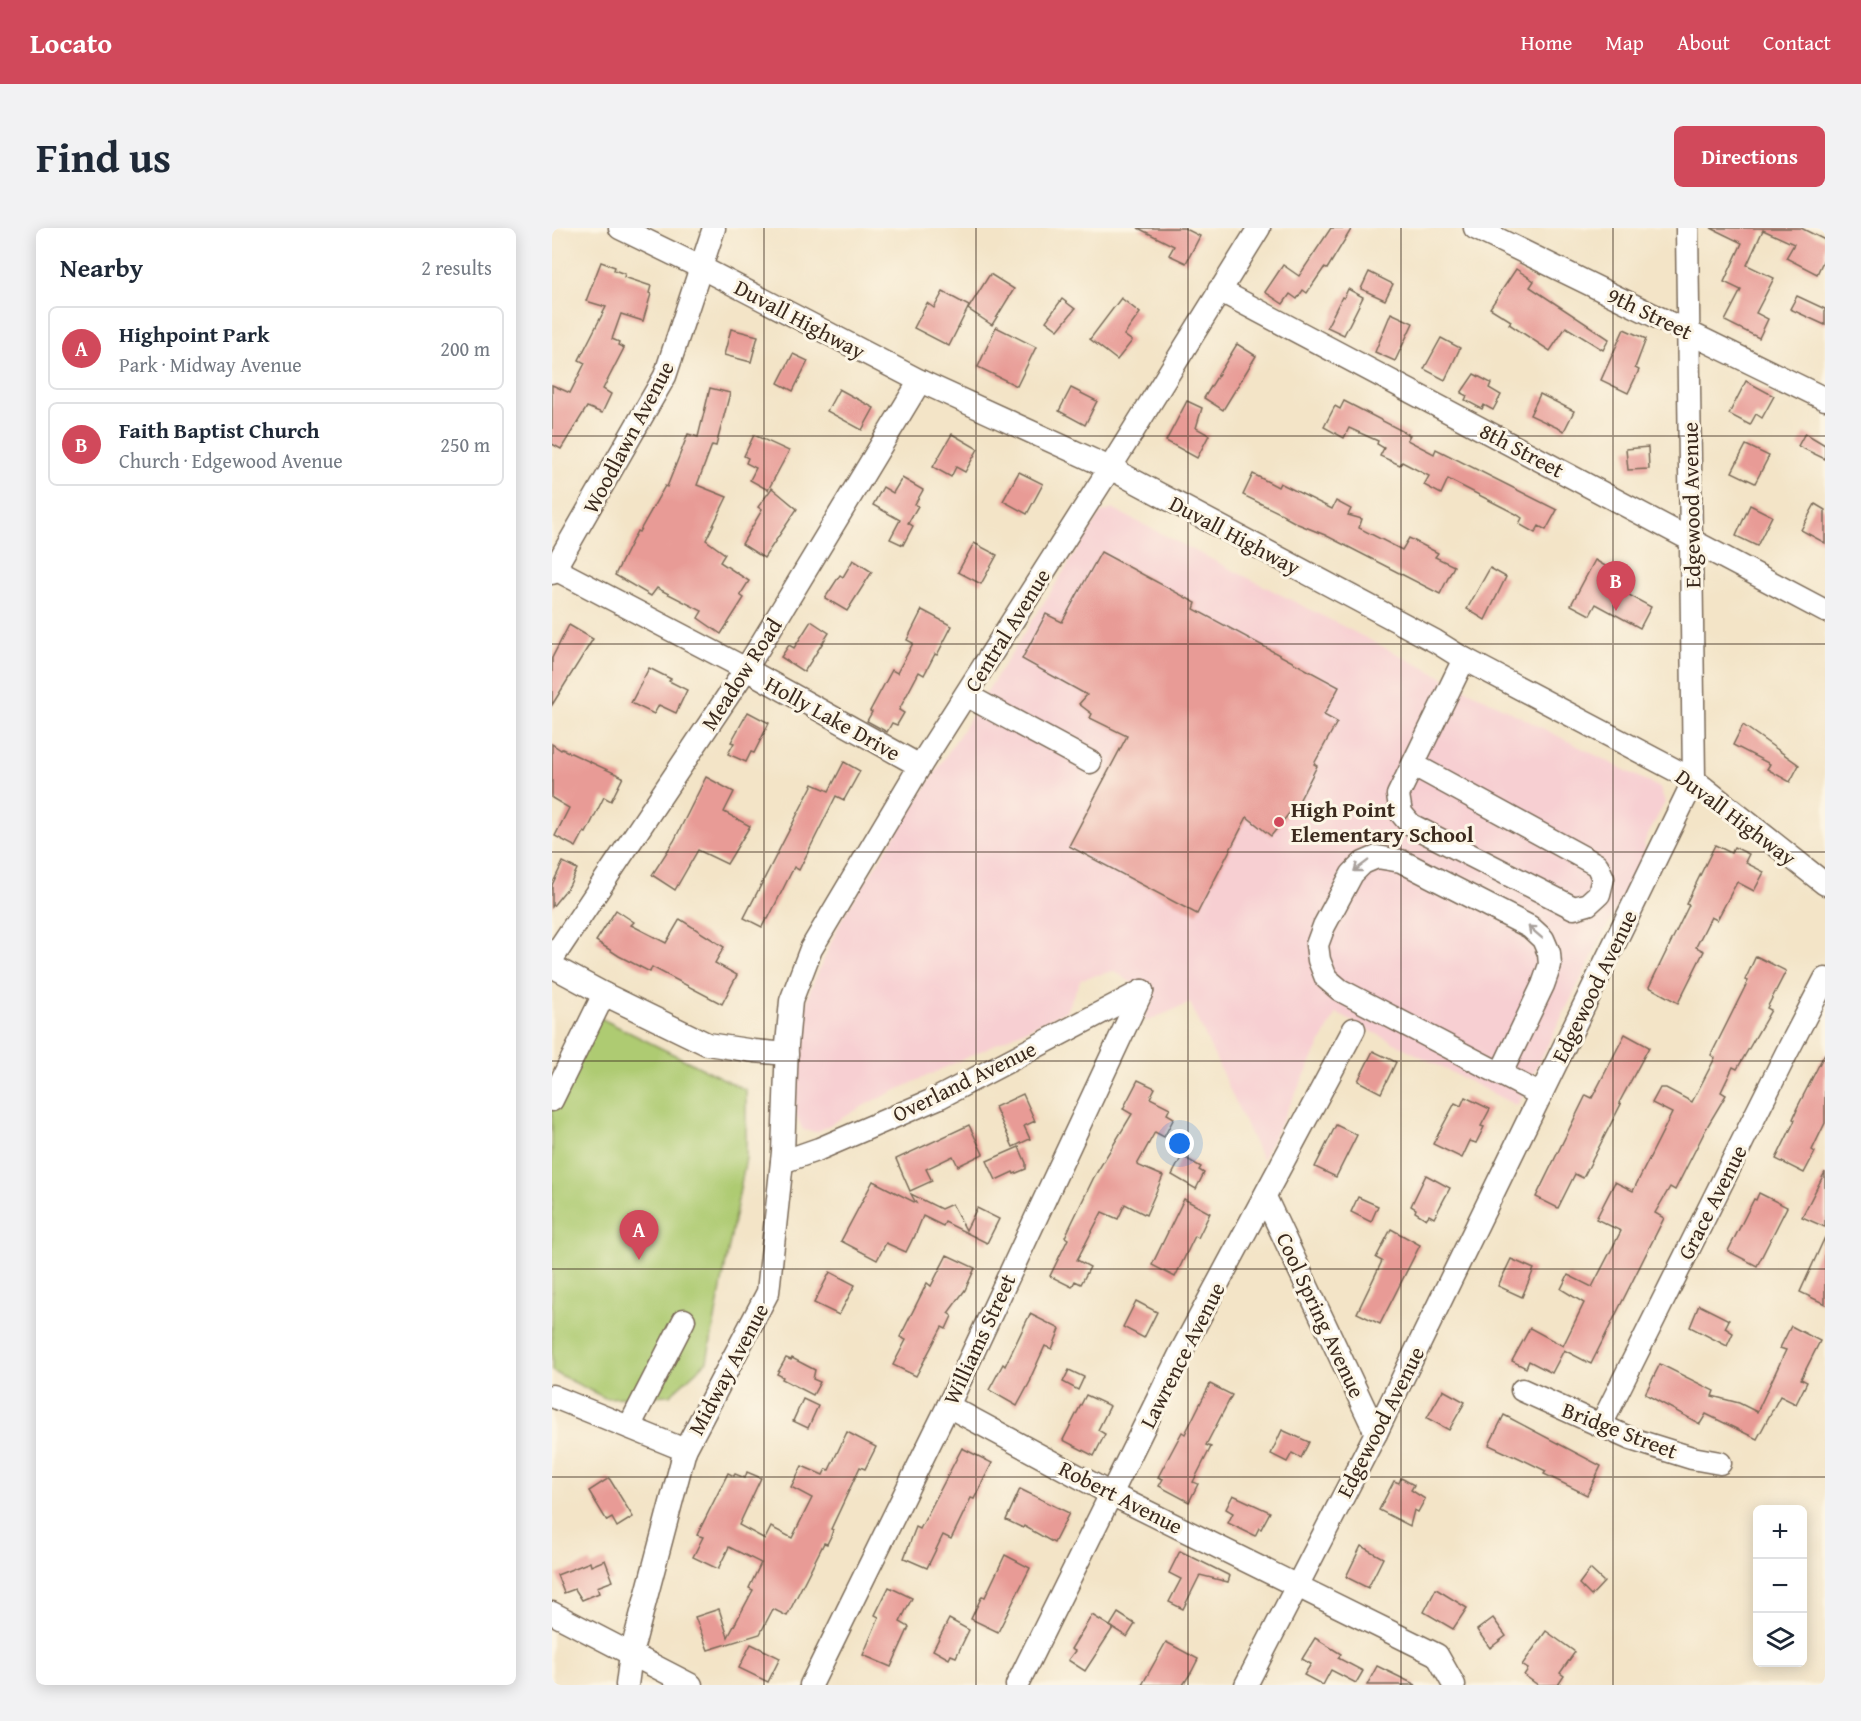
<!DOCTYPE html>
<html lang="en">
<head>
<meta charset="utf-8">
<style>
  body { margin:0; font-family:"Gentium Book Plus",serif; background:#f2f2f3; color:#1f2937 }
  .controls { position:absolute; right:18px; bottom:18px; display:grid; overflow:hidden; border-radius:9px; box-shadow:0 3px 15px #0003 }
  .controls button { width:54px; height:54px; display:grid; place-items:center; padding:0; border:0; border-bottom:2px solid #e0e1e3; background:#fff; color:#1f2937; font:30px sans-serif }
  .you { position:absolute; left:628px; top:916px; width:21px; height:21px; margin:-15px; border:4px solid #fff; border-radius:50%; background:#1a73e8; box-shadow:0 0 0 9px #1a73e833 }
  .badge { display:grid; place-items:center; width:39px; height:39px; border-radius:50%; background:#d1495b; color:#fff; font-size:20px; font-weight:700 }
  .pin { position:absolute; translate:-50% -50px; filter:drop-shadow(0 2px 3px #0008) }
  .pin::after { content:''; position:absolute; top:32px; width:21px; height:18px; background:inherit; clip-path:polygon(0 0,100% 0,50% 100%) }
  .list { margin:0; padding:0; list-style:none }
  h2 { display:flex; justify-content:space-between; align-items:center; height:78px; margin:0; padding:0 24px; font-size:26px }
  h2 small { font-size:20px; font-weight:400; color:#747a83 }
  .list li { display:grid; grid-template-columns:39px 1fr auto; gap:18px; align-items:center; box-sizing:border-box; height:84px; margin:0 12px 12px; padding:0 12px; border:2px solid #e0e1e3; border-radius:9px }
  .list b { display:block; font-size:22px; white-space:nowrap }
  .list p { margin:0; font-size:20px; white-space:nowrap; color:#747a83 }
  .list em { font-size:20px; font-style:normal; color:#747a83 }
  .icon { flex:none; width:33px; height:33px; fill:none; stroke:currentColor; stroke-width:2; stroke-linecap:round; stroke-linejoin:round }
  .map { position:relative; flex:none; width:1273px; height:1457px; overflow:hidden; border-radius:9px }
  header { display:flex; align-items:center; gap:36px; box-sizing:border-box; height:84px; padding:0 30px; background:#d1495b; color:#fff }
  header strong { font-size:28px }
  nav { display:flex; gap:33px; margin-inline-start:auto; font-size:21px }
  .intro { display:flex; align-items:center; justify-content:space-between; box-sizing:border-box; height:144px; padding:0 36px }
  h1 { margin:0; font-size:42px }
  .button { padding:15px 27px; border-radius:9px; background:#d1495b; color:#fff; font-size:21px; font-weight:700 }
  main { display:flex; gap:36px; padding:0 36px }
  aside { flex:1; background:#fff; border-radius:9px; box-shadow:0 3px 15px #0003 }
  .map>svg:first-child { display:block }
</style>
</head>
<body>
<header>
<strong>Locato</strong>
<nav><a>Home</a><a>Map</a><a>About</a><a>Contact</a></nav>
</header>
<div class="intro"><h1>Find us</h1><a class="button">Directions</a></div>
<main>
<aside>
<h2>Nearby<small>2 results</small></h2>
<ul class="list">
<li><span class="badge">A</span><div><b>Highpoint Park</b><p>Park · Midway Avenue</p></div><em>200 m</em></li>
<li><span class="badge">B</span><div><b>Faith Baptist Church</b><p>Church · Edgewood Avenue</p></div><em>250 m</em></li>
</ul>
</aside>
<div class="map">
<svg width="1273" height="1457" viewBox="0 0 1273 1457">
  <rect width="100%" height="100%" fill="#fcf5e5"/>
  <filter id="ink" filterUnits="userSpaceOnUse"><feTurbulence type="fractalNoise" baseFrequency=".0167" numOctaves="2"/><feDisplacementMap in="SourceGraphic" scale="12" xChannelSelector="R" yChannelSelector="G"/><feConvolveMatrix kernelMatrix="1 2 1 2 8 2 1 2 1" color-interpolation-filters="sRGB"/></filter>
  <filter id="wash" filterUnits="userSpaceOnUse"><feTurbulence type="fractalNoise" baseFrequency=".008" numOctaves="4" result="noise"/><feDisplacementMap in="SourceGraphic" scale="24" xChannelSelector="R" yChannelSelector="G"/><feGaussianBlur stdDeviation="1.35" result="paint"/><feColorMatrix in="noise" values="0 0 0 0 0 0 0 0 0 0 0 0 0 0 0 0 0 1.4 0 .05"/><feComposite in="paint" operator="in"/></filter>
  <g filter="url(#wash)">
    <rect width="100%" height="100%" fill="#f3e4c7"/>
    <polygon fill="#f7cfd2" points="561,281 1108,560 1113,574 1092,615 1093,624 965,878 784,785 710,932 638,775 593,794 590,762 562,743 529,751 514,783 315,876 265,904 251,902 243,886 245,837 249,796 258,762 289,692 549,285"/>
    <polygon fill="#aecb72" stroke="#747a48" stroke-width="1.5" points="46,789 194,862 194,930 155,1133 118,1167 53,1170 0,1143 0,881"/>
    <g id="blocks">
      <g fill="#e89b96">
        <polygon points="586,0 632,0 648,8 634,35 617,27 622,18"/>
        <polygon points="779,0 800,0 775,41 772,40 755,65 751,62 745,71 738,66 731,76 713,64 731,37 747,48"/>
        <polygon points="1159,0 1249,0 1273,12 1273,29 1265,46 1234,30 1242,16 1211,2 1195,37 1222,50 1204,85 1216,91 1207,110 1173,93 1189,62 1172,54 1190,15"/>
        <polygon points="49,34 63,39 62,42 73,46 72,49 99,58 97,65 99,66 91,93 69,86 60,111 67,114 66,117 72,120 51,161 59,166 50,185 35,179 9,221 0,216 0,157 18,165 33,135 27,132 54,79 34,73"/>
        <polygon points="964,41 982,53 978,59 1057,111 1051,122 1014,99 998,123 957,96 959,93 938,80"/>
        <polygon points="817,44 841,56 833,72 809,61"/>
        <polygon points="438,46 462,61 440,97 416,81"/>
        <polygon points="796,61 811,69 792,107 775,99 790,69 792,70"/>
        <polygon points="391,64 417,78 397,118 362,100 375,75 382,80"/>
        <polygon points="1245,68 1273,81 1273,97 1238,81"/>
        <polygon points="569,70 588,85 572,107 580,113 565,132 538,111"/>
        <polygon points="510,71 523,81 506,102 494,93"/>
        <polygon points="839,85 861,95 843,133 823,124"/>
        <polygon points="444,99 484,119 465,158 426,139"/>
        <polygon points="179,101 206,108 199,134 172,127"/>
        <polygon points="1072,101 1094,111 1083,140 1087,142 1076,165 1049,152"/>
        <polygon points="889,110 908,120 893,152 872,141"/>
        <polygon points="685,116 704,128 671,182 652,170"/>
        <polygon points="241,126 256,133 241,163 226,155"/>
        <polygon points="922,146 939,155 937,160 949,167 941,182 932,177 930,181 913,172 915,168 909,165"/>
        <polygon points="1194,153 1222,168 1210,190 1204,186 1198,197 1177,186"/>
        <polygon points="158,160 178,165 164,218 160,217 145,257 175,269 154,312 173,326 168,334 197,353 188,367 192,370 169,406 146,390 150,383 105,360 99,368 63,347 85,303 87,304 113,258 115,259 136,206 146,209"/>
        <polygon points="519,160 545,173 533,197 507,183"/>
        <polygon points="287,161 322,180 310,202 275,183"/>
        <polygon points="988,166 1022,183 1012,203 978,187"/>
        <polygon points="635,173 650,180 644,200 657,207 645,230 614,213"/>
        <polygon points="792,173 858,207 855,212 882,226 884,221 1005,282 994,302 987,298 983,305 967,296 970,290 964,286 896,251 889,266 872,257 877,248 850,234 848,237 828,228 832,220 825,216 826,213 797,200 792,210 772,199 783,178 788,181"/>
        <polygon points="1253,205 1273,217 1273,231 1246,218"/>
        <polygon points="400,206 426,221 413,244 404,239 399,249 381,239"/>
        <polygon points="202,207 237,223 216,262 198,252 204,240 194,235 196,230 192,228"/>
        <polygon points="1194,217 1217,228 1203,255 1180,244"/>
        <polygon points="1096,219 1097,241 1076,242 1074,221"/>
        <polygon points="467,244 491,256 475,286 451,273"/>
        <polygon points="701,246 726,259 728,255 780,281 784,273 799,281 796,287 810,291 807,300 850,322 857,310 886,325 883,329 902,338 888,366 773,307 746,296 733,289 734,288 691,267"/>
        <polygon points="350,250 371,262 363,276 366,278 356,295 361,298 351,317 338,311 348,292 321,277 331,259 341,265"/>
        <polygon points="220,260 245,281 212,330 190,316 210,282 206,279"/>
        <polygon points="1263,276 1273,282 1273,315 1249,302"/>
        <polygon points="1198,277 1220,288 1205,318 1184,308"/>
        <polygon points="422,315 445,327 429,356 406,344"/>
        <polygon points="549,324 644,375 642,381 787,459 772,487 785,494 762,536 765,538 747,573 719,608 695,589 645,686 517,618 575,508 538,490 540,486 527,476 535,467 470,431 494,386 510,394"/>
        <polygon points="301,332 320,344 295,383 273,370 288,347 291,349"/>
        <polygon points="1043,332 1062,343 1055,355 1099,379 1088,400 1044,376 1038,387 1019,377"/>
        <polygon points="938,340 954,349 933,392 915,381"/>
        <polygon points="370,382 400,398 385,427 383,426 372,447 367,444 347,482 352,485 345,497 340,495 335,504 315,493 320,484 318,483 340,442 345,445 361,415 355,412"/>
        <polygon points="259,393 277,405 252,444 229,429 237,417 242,420"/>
        <polygon points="17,397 41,411 0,477 0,430"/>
        <polygon points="97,440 119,451 117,453 135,462 124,485 107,477 102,486 79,475"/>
        <polygon points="196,484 217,495 202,525 199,524 194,534 176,526 182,515 179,514"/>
        <polygon points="1191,497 1247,537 1238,554 1215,541 1218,536 1181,517"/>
        <polygon points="0,516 9,522 10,521 71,549 59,573 52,569 34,605 32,604 24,619 3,608 17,580 0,570"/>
        <polygon points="292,534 308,543 292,572 284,568 247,642 242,639 216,691 214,691 210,699 192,690 261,556 277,563"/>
        <polygon points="154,549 182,564 172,584 198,598 175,636 146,622 123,662 100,647 122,613"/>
        <polygon points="1163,617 1179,625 1182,619 1197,626 1194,632 1195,633 1194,635 1212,644 1202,663 1185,654 1165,692 1159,689 1144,719 1152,723 1126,775 1097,759 1137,677 1134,676"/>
        <polygon points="11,634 25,641 17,658 0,679 0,657"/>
        <polygon points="64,682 82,694 79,697 114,715 128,691 172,719 163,735 185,747 170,776 100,739 98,744 67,728 44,713"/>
        <polygon points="1204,728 1234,743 1215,780 1219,782 1185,841 1181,839 1169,864 1174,867 1156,897 1123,962 1118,959 1103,985 1112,990 1039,1136 1012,1122 1000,1145 977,1133 974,1140 960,1133 978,1100 1011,1118 1032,1075 1009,1061 1016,1047 1040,1059 1069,1003 1044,991 1063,954 1081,963 1120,885 1100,875 1108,860 1114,860 1140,874 1163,830 1159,827 1196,753 1193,752"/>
        <polygon points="1073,806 1097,819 1067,875 1069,876 1031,950 1023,946 1006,980 984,969 1034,867 1040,870"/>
        <polygon points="821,823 844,834 829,865 806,853"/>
        <polygon points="1273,825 1273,895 1260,922 1263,924 1252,945 1224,931 1243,892 1241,891 1245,882 1244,882"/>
        <polygon points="586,852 603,860 598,870 618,880 615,886 622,890 612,909 603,904 585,937 611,948 594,987 573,976 566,991 550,984 525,1032 538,1039 529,1056 523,1053 520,1059 498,1048 516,1011 513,1009 542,949 580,886 571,881"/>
        <polygon points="471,866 483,893 472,898 478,911 461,919 443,879"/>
        <polygon points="913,869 938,881 929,898 932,899 924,915 918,913 910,930 881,916 903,875 909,878"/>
        <polygon points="417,897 431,926 406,938 401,928 374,941 380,953 358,963 344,931"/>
        <polygon points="784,897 805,907 784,949 763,939"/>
        <polygon points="467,919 474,935 474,941 462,946 461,944 444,952 435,933"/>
        <polygon points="630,928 649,939 647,942 652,945 644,961 620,947"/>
        <polygon points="1273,944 1273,999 1250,989"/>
        <polygon points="874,947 898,960 882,990 877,987 874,991 863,984 864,981 859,978"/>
        <polygon points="321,953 364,975 359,966 389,981 400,976 414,1002 425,980 447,991 435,1015 393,994 391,998 371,988 362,1010 361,1010 354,1024 334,1015 325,1032 289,1013"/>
        <polygon points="1207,965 1235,979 1205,1038 1176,1023 1202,971 1204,972"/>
        <polygon points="806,969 826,978 819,994 799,984"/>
        <polygon points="632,971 658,985 646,1010 643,1008 623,1049 600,1037"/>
        <polygon points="839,1001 868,1017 828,1096 805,1085 830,1033 824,1030"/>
        <polygon points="1273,1009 1273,1076 1248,1064"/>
        <polygon points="395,1027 423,1040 413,1062 396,1085 400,1088 394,1101 390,1099 364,1148 341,1137 354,1112 348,1109 375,1055 379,1058"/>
        <polygon points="959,1031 982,1041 970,1069 946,1058"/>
        <polygon points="278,1044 303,1057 287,1087 262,1075"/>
        <polygon points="584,1073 605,1084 592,1110 571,1099"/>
        <polygon points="1147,1077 1177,1092 1173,1100 1181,1105 1175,1118 1138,1099"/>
        <polygon points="478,1086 508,1101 500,1121 493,1118 478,1151 479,1152 465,1178 437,1162 451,1136 453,1138"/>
        <polygon points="1239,1098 1268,1113 1249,1151 1255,1154 1244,1176 1228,1168 1205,1211 1154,1186 1148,1196 1093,1166 1108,1136 1162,1163 1160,1168 1187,1175 1205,1184 1234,1122 1228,1120"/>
        <polygon points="234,1130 239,1132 240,1130 263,1142 261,1151 268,1154 261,1167 230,1151 231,1149 225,1146"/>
        <polygon points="517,1142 532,1149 526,1162 511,1154"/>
        <polygon points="658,1156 680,1167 654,1217 659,1219 641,1254 646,1256 637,1274 607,1258 611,1251 606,1249 630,1204 633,1206"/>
        <polygon points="891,1162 913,1174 897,1202 875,1190"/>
        <polygon points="534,1167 558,1178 546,1202 553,1206 542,1228 511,1212"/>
        <polygon points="251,1171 266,1178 256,1200 241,1193"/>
        <polygon points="952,1187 1049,1238 1035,1267 992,1246 994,1243 961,1227 961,1228 937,1217"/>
        <polygon points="730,1202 757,1214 749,1230 740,1225 735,1234 719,1226"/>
        <polygon points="295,1204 324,1219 313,1241 308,1239 279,1301 281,1302 279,1308 275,1316 272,1315 235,1388 221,1381 208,1406 156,1422 143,1389 167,1381 176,1409 201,1362 197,1360 209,1335 177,1319 166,1341 141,1329 151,1309 145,1307 176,1245 182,1248 183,1246 193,1250 195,1244 209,1250 187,1297 213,1311 219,1299 240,1310 260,1270 239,1259 250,1238 271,1247 274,1241 277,1242"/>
        <polygon points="410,1220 440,1235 422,1271 419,1270 399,1311 391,1307 375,1340 352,1330 364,1299 368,1301"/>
        <polygon points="57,1250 81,1289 65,1299 60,1290 55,1293 37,1263"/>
        <polygon points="849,1250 862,1257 859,1262 873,1271 866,1284 862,1282 858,1298 827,1282 842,1253 847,1255"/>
        <polygon points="468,1261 517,1285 502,1315 472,1298 471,1300 454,1292"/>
        <polygon points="681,1267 718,1284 709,1301 707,1300 703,1308 676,1295 681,1285 674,1281"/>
        <polygon points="809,1318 831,1330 816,1360 794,1349"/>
        <polygon points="628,1323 678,1348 676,1354 648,1347 631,1381 617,1374 629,1351 617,1345"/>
        <polygon points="453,1327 478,1340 446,1404 419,1391 430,1368 433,1369"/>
        <polygon points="53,1332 61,1353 45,1359 47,1365 30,1372 23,1361 12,1365 5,1347 38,1334 39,1338"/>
        <polygon points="1038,1341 1052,1354 1039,1368 1027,1356"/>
        <polygon points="337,1359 360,1370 348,1394 357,1399 339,1439 311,1427 327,1389 323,1387"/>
        <polygon points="884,1361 915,1380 901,1401 872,1384"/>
        <polygon points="566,1385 583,1396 575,1409 558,1398"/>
        <polygon points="540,1387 561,1400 533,1443 516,1432 523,1423 519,1421"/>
        <polygon points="941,1390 954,1408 938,1420 925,1402"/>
        <polygon points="397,1391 417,1402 404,1429 399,1427 397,1431 381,1422"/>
        <polygon points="994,1403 1023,1424 1008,1445 1012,1448 1006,1457 986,1457 972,1447 976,1441 970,1437"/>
        <polygon points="763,1410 789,1426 786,1430 811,1443 804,1455 779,1442 771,1457 752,1447 759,1436 750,1431"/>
        <polygon points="614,1414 646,1431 640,1443 631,1457 590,1457"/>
        <polygon points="199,1416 228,1430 216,1454 187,1440"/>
        <polygon points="825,1438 864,1457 815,1457"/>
      </g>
    </g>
  </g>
  <g filter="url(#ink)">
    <use href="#blocks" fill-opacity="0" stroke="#7b6b59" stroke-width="1.5"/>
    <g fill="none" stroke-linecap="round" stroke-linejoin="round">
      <g stroke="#7b6b59" stroke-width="25">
        <g id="minor">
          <polyline points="68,0 150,40 368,153 558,240 883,413 907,428 1142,552 1273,656"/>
          <polyline points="923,0 1273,171"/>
          <polyline points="667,62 1273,383"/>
          <polyline points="3,341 194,441 368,538"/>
          <polyline points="0,345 113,148 162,0"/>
          <polyline points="414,467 538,534"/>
          <polyline points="862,537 1045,637 1051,650 1047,666 1036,676 1022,680 859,597 849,585 846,567 912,431"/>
          <polyline points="0,731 194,441 368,153"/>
          <polyline points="0,738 52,766 155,816 202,823 235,826"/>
          <polyline points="949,845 991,757 998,737 997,725 991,711 978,699 849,633 825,629 811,635 800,646 772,698 765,717 767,732 774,750 788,762 989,867"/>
          <polyline points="0,872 52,766"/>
          <polyline points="230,934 267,921 388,869 590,763"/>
          <polyline points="713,969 824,1205"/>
          <polyline points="970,1162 1079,1211 1140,1230 1168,1235"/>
          <polyline points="0,1168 133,1222"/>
          <polyline points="396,1178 559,1266 885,1427 902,1457"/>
          <polyline points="1049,1197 1235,824 1273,751"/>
          <polyline points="77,1199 132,1092"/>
          <polyline points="0,1385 139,1457"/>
          <polyline points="75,1457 79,1426 133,1222 216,1064 231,924 235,817 239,773 259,721 368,538 558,240 707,0"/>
          <polyline points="259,1457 396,1178 590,763"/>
          <polyline points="465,1457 629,1124 802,801"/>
          <polyline points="694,1457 824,1205 1142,552 1135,0"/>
        </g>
      </g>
      <use href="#minor" stroke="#fff" stroke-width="22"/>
    </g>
    <defs><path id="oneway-shaft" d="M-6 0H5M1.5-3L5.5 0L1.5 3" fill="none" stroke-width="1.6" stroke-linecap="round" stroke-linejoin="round" transform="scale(1.5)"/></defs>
    <g stroke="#a79f9a">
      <use href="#oneway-shaft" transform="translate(809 638) rotate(143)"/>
      <use href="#oneway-shaft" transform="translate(983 704) rotate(-139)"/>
    </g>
  </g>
  <path fill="none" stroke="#3b2a1e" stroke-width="1.5" stroke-opacity="0.55" d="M212,0V1457M424,0V1457M636,0V1457M849,0V1457M1061,0V1457M0,208H1273M0,416H1273M0,624H1273M0,833H1273M0,1041H1273M0,1249H1273"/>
  <circle fill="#d1495b" stroke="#fcf5e5" stroke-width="2" cx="727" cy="594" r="6"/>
  <g text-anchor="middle" stroke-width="6" stroke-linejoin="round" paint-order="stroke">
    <g font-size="22" fill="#3b2a1e" stroke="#fcf5e5">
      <text transform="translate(1098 85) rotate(26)" y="8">9th Street</text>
      <text transform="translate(248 91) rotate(28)" y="8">Duvall Highway</text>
      <text transform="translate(76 209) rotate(-62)" y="8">Woodlawn Avenue</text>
      <text transform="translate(970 222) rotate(28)" y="8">8th Street</text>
      <text transform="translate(1139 277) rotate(-91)" y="8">Edgewood Avenue</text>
      <text transform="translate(683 307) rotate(28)" y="8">Duvall Highway</text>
      <text transform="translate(455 402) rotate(-58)" y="8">Central Avenue</text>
      <text transform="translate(189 446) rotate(-57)" y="8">Meadow Road</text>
      <text transform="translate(281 490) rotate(29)" y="8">Holly Lake Drive</text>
      <text transform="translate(1184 589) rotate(37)" y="8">Duvall Highway</text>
      <text transform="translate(1042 758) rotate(-64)" y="8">Edgewood Avenue</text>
      <text transform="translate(412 853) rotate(-26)" y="8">Overland Avenue</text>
      <text transform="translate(1160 974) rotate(-63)" y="8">Grace Avenue</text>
      <text transform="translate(769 1087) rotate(65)" y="8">Cool Spring Avenue</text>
      <text transform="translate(427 1111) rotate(-65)" y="8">Williams Street</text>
      <text transform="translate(630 1127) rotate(-63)" y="8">Lawrence Avenue</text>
      <text transform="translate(176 1141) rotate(-62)" y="8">Midway Avenue</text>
      <text transform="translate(828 1194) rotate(-63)" y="8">Edgewood Avenue</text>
      <text transform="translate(1068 1202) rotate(21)" y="8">Bridge Street</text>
      <text transform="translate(569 1269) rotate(27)" y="8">Robert Avenue</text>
    </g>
    <g font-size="22" font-weight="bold" fill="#3b2a1e" stroke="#fcf5e5" text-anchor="start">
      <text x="739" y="589">High Point<tspan x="739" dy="25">Elementary School</tspan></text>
    </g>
  </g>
</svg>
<div class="controls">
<button>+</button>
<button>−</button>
<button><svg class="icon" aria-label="layers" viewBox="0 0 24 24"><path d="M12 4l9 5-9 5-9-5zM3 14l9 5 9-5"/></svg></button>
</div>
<div class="you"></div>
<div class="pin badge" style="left:87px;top:1032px">A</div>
<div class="pin badge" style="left:1064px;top:383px">B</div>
</div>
</main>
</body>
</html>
